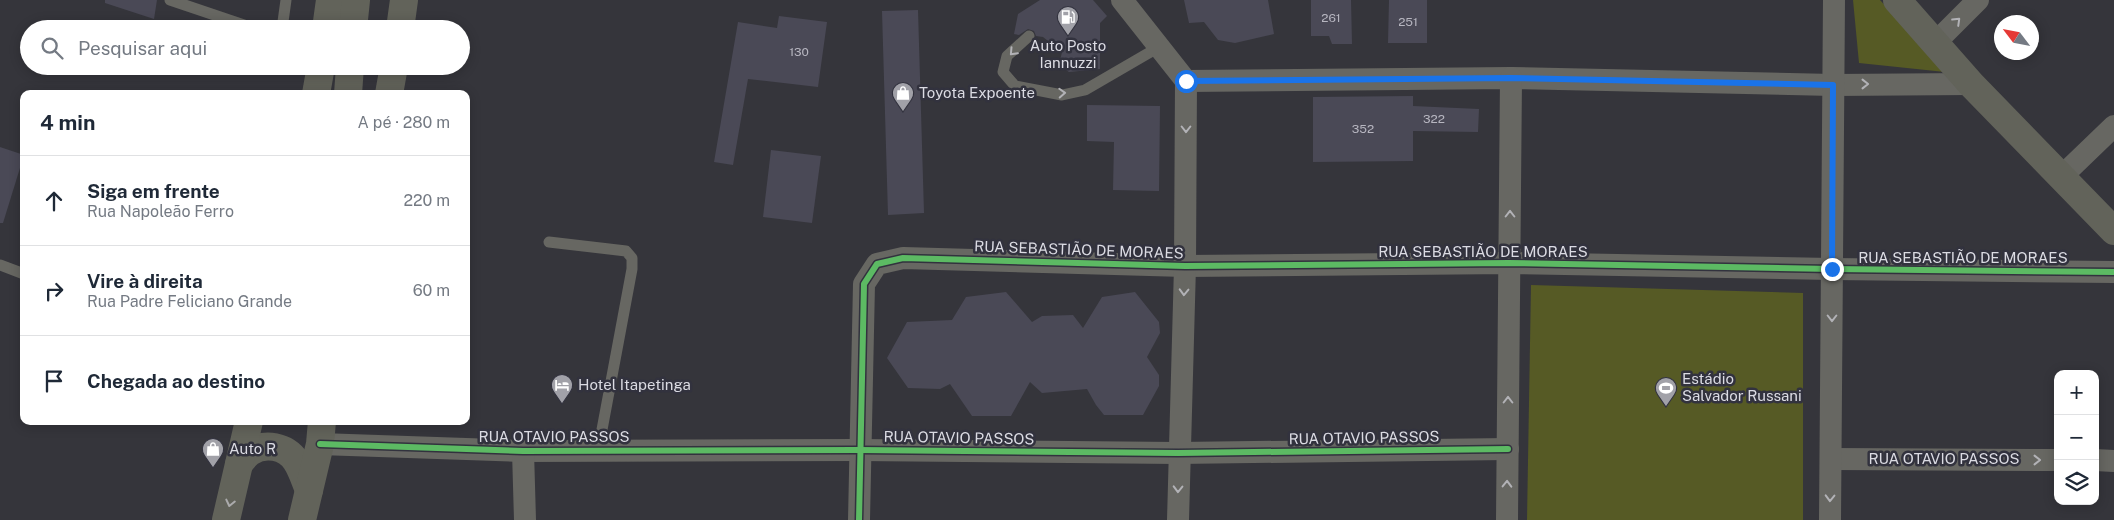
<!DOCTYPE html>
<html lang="pt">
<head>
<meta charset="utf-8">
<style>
  body { margin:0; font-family:"Public Sans",sans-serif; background:#f2f2f3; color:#1f2937 }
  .controls { position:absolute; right:15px; bottom:15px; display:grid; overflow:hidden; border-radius:10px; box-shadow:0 2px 12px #0003 }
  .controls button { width:45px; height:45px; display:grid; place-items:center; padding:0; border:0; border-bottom:1px solid #e0e1e3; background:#fff; color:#1f2937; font:25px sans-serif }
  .compass { position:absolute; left:1994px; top:15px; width:45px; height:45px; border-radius:50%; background:#fff; box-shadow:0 2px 12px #0003; rotate:302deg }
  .stop { position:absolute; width:15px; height:15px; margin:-11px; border:4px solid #1a73e8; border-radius:50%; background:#fff }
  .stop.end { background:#1a73e8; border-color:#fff; box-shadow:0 1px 5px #0008 }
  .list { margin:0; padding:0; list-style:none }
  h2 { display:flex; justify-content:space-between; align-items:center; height:65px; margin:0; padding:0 20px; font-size:21px }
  h2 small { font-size:16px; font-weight:400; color:#747a83 }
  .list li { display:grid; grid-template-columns:32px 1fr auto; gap:15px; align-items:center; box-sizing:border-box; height:90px; padding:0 20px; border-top:1px solid #e0e1e3 }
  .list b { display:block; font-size:19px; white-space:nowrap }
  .list p { margin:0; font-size:16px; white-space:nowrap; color:#747a83 }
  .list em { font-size:16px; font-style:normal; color:#747a83 }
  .icon { flex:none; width:28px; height:28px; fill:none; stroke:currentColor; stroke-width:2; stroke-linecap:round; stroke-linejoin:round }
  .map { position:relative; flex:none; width:2114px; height:520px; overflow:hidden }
  .search { position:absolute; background:#fff; box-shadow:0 2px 12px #0003; left:20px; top:20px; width:450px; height:55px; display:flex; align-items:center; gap:12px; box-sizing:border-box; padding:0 18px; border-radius:28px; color:#747a83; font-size:19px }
  .panel { position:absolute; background:#fff; box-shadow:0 2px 12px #0003; left:20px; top:90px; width:450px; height:335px; border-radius:10px }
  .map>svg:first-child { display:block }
</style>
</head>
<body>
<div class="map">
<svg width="2114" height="520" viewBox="0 0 2114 520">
  <rect width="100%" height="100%" fill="#35353b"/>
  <g fill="#565a25">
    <polygon points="1853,0 1880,0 1945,72 1859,63"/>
    <polygon points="1531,285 1803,293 1803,520 1527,520"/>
  </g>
  <g fill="#4a4956">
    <polygon points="105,0 157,0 154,19 105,3"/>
    <polygon points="1040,0 1093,0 1107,16 1100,23 1100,69 1069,72 1059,65 1062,52 1043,37 1036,36 1034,31 1028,29 1019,35 1014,34 1018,14"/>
    <polygon points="1184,0 1268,0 1274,34 1235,43 1218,40 1204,22 1189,23"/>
    <polygon points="1311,0 1351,0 1352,44 1332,44 1329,36 1311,36"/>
    <polygon points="1389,0 1427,0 1427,43 1388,43"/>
    <polygon points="918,10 924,213 888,215 882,11"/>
    <polygon points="779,16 827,22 818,87 748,79 733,165 714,162 738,22 777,28"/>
    <polygon points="1413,96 1413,106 1479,109 1478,132 1413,131 1413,161 1313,162 1313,97"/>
    <polygon points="1087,105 1160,106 1159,191 1113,190 1114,142 1087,141"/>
    <polygon points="0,147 24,155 3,223 0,223"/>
    <polygon points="771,150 821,156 812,223 763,217"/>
    <polygon points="1006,292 1032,322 1042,316 1073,315 1083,328 1102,297 1135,292 1159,322 1160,333 1147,357 1159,375 1159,386 1143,415 1104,415 1096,405 1087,389 1042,393 1030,382 1011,416 972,416 950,384 940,389 908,388 887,358 907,322 952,320 966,297"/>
  </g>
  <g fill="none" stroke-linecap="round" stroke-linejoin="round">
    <g stroke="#676762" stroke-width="11">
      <polyline points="170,0 256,29"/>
      <polyline points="282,29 286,0"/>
      <polyline points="1029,36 1007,56 1003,72 1015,86 1062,95 1085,90 1159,47"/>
      <polyline points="549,242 626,251 632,258 632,269 598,451"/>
      <polyline points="0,265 24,274"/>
    </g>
    <g stroke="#676762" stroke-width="22">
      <polyline points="1122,0 1186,81"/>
      <polyline points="1935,43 1978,0"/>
      <polyline points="1186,81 1511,78 1833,85 1971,84"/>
      <polyline points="2061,177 2114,126"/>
      <polyline points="320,444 523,451 859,450 1178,453 1508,449"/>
      <polyline points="523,451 525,520"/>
      <polyline points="1831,459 2058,460"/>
      <polyline points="2095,460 2114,461"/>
      <polyline points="859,520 864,284 877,264 903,258 1185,266 1509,263 1832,269 2114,272"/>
      <polyline points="1178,520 1185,266 1186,81"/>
      <polyline points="1507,520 1511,78"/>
      <polyline points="1830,520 1834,0"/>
    </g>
    <g stroke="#62635a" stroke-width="28">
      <polyline points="1897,0 1971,84 2114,231"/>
      <polyline points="326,29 330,0"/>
      <polyline points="353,29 356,0"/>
      <polyline points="400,29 404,0"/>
      <polyline points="316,94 321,66"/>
      <polyline points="348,94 350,66"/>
      <polyline points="389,94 394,66"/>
      <path d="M239,464C242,460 246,455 250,452C265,442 286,446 296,461C302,470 305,481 309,490"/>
      <polyline points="226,520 249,421"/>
      <polyline points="302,520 320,444 322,421"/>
    </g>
    <g stroke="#32323e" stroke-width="9">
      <g id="cycleway">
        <polyline points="320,444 523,451 859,450 1178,453 1508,449"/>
        <polyline points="859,520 864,284 877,264 903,258 1185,266 1509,263 1832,269 2114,272"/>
      </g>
    </g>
    <use href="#cycleway" stroke="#5cba63" stroke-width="6"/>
  </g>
  <defs><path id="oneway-chevron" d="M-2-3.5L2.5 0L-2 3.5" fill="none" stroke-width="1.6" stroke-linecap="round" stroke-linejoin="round" transform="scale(1.25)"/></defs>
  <g stroke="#b2b2b6">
    <use href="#oneway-chevron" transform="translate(1957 21) rotate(-44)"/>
    <use href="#oneway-chevron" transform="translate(1013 52) rotate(133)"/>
    <use href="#oneway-chevron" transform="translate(1865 84)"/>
    <use href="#oneway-chevron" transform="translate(1062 93) rotate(-3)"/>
    <use href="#oneway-chevron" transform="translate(1186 129) rotate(90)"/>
    <use href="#oneway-chevron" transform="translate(1510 214) rotate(-90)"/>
    <use href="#oneway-chevron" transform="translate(1184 292) rotate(92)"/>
    <use href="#oneway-chevron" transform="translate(1832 318) rotate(90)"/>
    <use href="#oneway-chevron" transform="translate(1508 400) rotate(-90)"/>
    <use href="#oneway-chevron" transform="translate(2037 460)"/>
    <use href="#oneway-chevron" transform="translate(1507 484) rotate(-89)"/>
    <use href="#oneway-chevron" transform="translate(1178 489) rotate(91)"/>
    <use href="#oneway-chevron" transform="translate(1830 498) rotate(91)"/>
  </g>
  <use stroke="#ababac" href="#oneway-chevron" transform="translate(230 503) rotate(103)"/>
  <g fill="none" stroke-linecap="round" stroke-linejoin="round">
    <polyline stroke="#1a73e8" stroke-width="6" points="1186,81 1511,78 1833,85 1832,269"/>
  </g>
  <defs>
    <g id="fuel-pin" transform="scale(1.125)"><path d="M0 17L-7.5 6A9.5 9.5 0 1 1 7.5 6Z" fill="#a1a1a8" stroke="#32323e"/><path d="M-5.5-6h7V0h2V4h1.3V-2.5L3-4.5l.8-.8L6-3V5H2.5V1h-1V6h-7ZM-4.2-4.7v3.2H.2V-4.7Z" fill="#fff"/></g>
    <g id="shop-pin" transform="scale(1.125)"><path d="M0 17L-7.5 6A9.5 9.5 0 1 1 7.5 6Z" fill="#a1a1a8" stroke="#32323e"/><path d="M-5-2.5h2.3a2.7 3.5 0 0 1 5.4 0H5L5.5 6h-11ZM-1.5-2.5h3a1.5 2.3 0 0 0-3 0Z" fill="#fff"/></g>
    <g id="hotel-pin" transform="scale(1.125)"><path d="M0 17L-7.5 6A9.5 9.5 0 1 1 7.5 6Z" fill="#a1a1a8" stroke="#32323e"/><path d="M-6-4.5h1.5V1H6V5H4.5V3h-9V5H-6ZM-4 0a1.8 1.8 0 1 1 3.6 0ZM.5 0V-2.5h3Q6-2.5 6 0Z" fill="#fff"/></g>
    <g id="stadium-pin" transform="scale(1.125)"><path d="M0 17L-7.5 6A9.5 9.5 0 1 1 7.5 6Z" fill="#a1a1a8" stroke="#32323e"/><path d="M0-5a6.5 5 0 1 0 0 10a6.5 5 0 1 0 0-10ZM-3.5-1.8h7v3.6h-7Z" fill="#fff"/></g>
  </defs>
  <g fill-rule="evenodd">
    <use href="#fuel-pin" x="1068" y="17"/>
    <use href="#shop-pin" x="903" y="93"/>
    <use href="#hotel-pin" x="562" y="385"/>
    <use href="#stadium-pin" x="1666" y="388"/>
    <use href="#shop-pin" x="213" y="449"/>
  </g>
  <g text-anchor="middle" stroke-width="5" stroke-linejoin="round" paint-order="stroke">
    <g font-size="12" fill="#b7b6c0">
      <text x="1331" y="22">261</text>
      <text x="1408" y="26">251</text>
      <text x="799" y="56">130</text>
      <text x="1434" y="123">322</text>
      <text x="1363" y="133">352</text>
    </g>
    <g font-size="15" fill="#dbdbe3" stroke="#32323e" text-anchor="start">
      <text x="1068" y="51" text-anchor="middle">Auto Posto<tspan x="1068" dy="17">Iannuzzi</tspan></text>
      <text x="919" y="98">Toyota Expoente</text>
      <text x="1682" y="384">Estádio<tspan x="1682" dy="17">Salvador Russani</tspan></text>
      <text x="578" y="390">Hotel Itapetinga</text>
      <text x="229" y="454">Auto R</text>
    </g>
    <g font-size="15" fill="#dbdbe3" stroke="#32323e">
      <text transform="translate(1079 250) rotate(2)" y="5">RUA SEBASTIÃO DE MORAES</text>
      <text x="1483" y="257">RUA SEBASTIÃO DE MORAES</text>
      <text x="1963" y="263">RUA SEBASTIÃO DE MORAES</text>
      <text x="554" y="442">RUA OTAVIO PASSOS</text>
      <text transform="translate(959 438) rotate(1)" y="5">RUA OTAVIO PASSOS</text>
      <text transform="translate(1364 438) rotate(-1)" y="5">RUA OTAVIO PASSOS</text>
      <text x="1944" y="464">RUA OTAVIO PASSOS</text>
    </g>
  </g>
</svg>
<div class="controls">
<button>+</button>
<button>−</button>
<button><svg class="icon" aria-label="layers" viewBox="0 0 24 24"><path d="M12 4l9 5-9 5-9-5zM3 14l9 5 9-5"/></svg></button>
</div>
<svg class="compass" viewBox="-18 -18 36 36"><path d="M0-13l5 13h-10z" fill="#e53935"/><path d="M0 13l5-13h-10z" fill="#747a83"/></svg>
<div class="stop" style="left:1186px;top:81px"></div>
<div class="stop end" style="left:1832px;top:269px"></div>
<div class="search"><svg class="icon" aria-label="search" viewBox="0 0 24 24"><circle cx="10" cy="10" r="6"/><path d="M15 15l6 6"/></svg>Pesquisar aqui</div>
<section class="panel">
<h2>4 min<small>A pé · 280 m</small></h2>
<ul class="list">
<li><svg class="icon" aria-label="ahead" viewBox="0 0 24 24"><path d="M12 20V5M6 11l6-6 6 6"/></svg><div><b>Siga em frente</b><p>Rua Napoleão Ferro</p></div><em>220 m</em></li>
<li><svg class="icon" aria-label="right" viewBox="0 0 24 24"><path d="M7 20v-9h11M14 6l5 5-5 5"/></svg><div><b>Vire à direita</b><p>Rua Padre Feliciano Grande</p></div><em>60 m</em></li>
<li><svg class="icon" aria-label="arrive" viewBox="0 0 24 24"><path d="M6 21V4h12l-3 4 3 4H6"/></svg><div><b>Chegada ao destino</b></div></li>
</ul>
</section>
</div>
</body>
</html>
